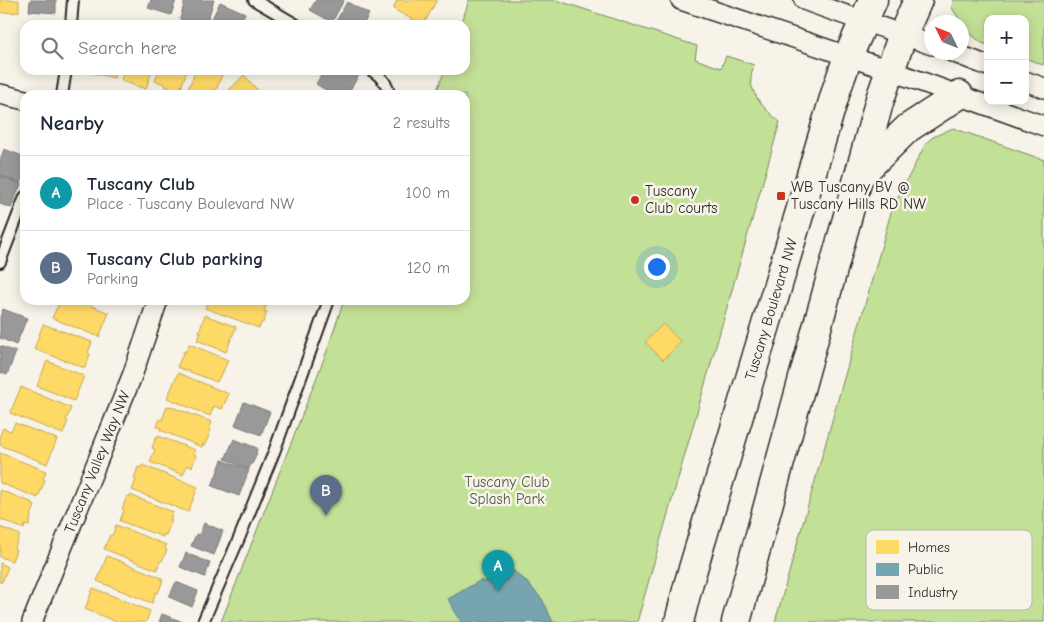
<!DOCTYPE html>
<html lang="en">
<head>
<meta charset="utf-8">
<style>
  body { margin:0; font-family:"Comic Neue",sans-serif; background:#f6f6f7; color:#1f2937 }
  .controls { position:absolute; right:15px; top:15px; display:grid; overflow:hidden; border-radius:10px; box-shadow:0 2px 12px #0003 }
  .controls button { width:45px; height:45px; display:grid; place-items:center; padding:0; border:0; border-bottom:1px solid #e0e1e3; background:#fff; color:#1f2937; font:25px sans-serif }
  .compass { position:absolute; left:924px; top:15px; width:45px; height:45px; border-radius:50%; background:#fff; box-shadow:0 2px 12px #0003; rotate:313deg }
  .you { position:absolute; left:656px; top:266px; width:18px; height:18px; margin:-12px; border:4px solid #fff; border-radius:50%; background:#1a73e8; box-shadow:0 0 0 8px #1a73e833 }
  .badge { display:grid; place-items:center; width:32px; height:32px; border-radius:50%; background:#b45309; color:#fff; font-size:16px; font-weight:700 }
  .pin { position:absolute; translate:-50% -41px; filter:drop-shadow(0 1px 2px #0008) }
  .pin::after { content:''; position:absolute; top:26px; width:18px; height:15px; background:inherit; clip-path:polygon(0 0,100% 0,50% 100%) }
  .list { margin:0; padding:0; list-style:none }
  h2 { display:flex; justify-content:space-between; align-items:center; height:65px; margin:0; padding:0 20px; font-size:21px }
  h2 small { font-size:16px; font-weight:400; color:#747a83 }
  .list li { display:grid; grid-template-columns:32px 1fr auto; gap:15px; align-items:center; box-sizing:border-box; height:75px; padding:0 20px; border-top:1px solid #e0e1e3 }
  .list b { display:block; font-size:19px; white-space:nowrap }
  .list p { margin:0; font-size:16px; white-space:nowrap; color:#747a83 }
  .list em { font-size:16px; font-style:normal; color:#747a83 }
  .icon { flex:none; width:28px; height:28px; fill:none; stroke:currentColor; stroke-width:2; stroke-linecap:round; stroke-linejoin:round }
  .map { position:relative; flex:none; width:1044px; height:622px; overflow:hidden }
  .search { position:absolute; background:#fff; box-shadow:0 2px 12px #0003; left:20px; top:20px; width:450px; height:55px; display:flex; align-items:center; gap:12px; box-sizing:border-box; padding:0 18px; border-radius:15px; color:#747a83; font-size:19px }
  .panel { position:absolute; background:#fff; box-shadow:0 2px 12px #0003; left:20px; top:90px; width:450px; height:215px; border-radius:15px }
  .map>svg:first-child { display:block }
</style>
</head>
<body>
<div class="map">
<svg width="1044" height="622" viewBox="0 0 1044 622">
  <rect width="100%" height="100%" fill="#f7f3e8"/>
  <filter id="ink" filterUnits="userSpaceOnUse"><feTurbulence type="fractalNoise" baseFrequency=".02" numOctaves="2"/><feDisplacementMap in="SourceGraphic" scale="10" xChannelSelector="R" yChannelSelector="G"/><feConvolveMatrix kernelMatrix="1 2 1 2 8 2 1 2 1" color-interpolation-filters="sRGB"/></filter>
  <g filter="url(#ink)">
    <g fill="#c3e097" stroke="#778661">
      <path d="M469,0H556L697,46L695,59L721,68L726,56L754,65C753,69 751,73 751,77C750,96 767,111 780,122L637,622H221L327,351L344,300H465V95H435L445,70H465V25H461Z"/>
      <polygon points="953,0 1044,0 1044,63 1043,65 1025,58 1025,19 988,19 988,45 982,43 967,31 952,8"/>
      <polygon points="953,128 1044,160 1044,622 775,622 892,209 926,143 933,137"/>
    </g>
    <g fill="#ffd966" stroke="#bfa554">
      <polygon points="0,0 19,0 19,12 0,13"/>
      <polygon points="397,0 437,0 423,25 393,9"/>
      <polygon points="90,70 116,70 114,78 89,72"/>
      <polygon points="124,70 152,70 146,89 121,81"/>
      <polygon points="159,70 187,70 180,91 165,86 165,84 155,81"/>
      <polygon points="196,70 224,70 214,95 202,95 188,89"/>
      <polygon points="244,75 262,95 224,95"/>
      <polygon points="64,300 78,300 109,313 99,337 52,318 59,303 62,304"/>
      <polygon points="208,300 261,300 268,302 264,311 267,312 263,323 261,323 259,328 205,308"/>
      <polygon points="205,315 236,327 226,352 197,340 201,333 199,332"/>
      <polygon points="43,324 92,342 88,353 90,354 85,368 34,349"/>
      <polygon points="663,324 681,342 663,360 645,342"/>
      <polygon points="189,344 228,360 222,374 221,374 217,382 177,367 184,351 186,352"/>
      <polygon points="47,361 84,376 74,401 37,386"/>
      <polygon points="178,373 229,394 222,409 214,406 210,416 167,398"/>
      <polygon points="21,387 71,408 66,420 68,421 63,434 10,413"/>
      <polygon points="167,406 169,407 169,406 212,422 209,429 211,430 205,445 203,444 202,447 160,430 161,428 157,427 160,419 162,420"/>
      <polygon points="15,423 57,439 47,464 0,445 0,435 3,428 11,431"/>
      <polygon points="158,436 195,450 194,454 196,455 192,467 187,465 183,475 150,462 155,449 152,448 156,437 158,438"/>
      <polygon points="0,453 46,471 43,479 45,480 38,498 0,483"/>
      <polygon points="142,465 198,487 188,512 132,490 136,480 134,479 138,467 141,468"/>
      <polygon points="0,490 33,503 33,505 35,506 30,518 31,519 29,526 25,525 24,529 0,519"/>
      <polygon points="130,495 173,512 170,519 172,520 166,535 164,534 163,537 120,521 124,510 122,509 127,496 130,497"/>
      <polygon points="116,525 166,545 165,549 167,550 162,561 160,561 157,570 104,549 110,535 112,536"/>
      <polygon points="0,527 20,535 14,549 16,550 12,561 0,557"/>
      <polygon points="107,556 162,578 161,580 163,580 158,593 156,592 152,603 97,581"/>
      <polygon points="0,563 8,567 2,582 1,581 0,583"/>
      <polygon points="93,588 150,611 146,622 117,622 85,609"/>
    </g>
    <polygon fill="#76a5af" stroke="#608087" points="509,567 525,580 542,599 553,622 461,622 448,599 481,580 482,583"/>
    <g fill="#999" stroke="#787878">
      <polygon points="30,0 56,0 56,13 29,11"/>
      <polygon points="151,0 176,0 171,15 148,8"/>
      <polygon points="185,0 214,0 206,25 200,25 180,19"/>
      <polygon points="316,0 344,0 332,22 310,10"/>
      <polygon points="220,2 245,13 239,25 209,25"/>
      <polygon points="347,2 369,14 363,25 334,25"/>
      <polygon points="324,70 351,70 359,75 347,95 334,95 316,84"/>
      <polygon points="4,149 25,157 25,170 20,183 0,175 0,160"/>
      <polygon points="0,176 21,184 11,208 0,204"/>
      <polygon points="3,309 27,318 16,345 0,338 0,317"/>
      <polygon points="0,346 16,352 7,375 0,372"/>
      <polygon points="244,402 270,412 261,435 235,425"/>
      <polygon points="234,439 257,448 256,453 257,454 252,464 250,464 249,469 225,459"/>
      <polygon points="222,460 249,470 239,496 212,486"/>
      <polygon points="204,523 223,531 214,555 191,546 196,534 199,535"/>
      <polygon points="186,553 210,563 205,577 180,567"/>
      <polygon points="176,582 198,591 192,607 169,597"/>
      <polygon points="162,614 183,622 159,622"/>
    </g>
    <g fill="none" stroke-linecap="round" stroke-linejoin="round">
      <g stroke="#2b2b2b" stroke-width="14">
        <g id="lane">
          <polyline points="254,0 297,25"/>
          <polyline points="71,25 73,0"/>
          <path d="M371,70C381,76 388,83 389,95"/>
          <polyline points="62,95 66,70"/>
          <polyline points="0,262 25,197"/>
          <polyline points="203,622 240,536 274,452 329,300"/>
        </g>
      </g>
      <g stroke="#2b2b2b" stroke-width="22">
        <g id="street">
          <polyline points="681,0 889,70 1044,126"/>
          <path d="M804,0C846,16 889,29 932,45"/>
          <polyline points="952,52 988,66"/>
          <polyline points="1025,81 1044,88"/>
          <polyline points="0,94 25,100"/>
          <polyline points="32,622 132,376 158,300"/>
        </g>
      </g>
      <g stroke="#2b2b2b" stroke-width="31">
        <g id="secondary">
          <polyline points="859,176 908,128 959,95"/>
          <polyline points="679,622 689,582 837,88 848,57 873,0"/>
          <polyline points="736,622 880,99 903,34 918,0"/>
        </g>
      </g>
      <use href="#lane" stroke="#f7f3e8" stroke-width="10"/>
      <use href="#street" stroke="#f7f3e8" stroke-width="19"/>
      <use href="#secondary" stroke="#f7f3e8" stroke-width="28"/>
    </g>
  </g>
  <g fill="#c8321e" stroke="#f7f3e8" stroke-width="2">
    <rect x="776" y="191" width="10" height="10" rx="2.5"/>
    <circle cx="635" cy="200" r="5"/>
  </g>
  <g text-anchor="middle" stroke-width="5" stroke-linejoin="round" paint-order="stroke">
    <g font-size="15" fill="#2b2b2b" stroke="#f7f3e8" text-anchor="start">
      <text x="791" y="192">WB Tuscany BV @<tspan x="791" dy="17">Tuscany Hills RD NW</tspan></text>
      <text x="645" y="196">Tuscany<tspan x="645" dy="17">Club courts</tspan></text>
    </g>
    <g font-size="15" fill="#2b2b2b" stroke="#f7f3e8">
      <text transform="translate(771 309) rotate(-73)" y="5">Tuscany Boulevard NW</text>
      <text transform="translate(97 462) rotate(-68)" y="5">Tuscany Valley Way NW</text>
    </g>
    <g font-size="15" fill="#515846" stroke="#f7f3e8">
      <text x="507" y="487">Tuscany Club<tspan x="507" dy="17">Splash Park</tspan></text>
    </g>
  </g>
  <rect x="866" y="530" width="166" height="80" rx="8" fill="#f7f3e8" stroke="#bab7af" stroke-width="1"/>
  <rect x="876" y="540" width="23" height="14" fill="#ffd966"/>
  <rect x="876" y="563" width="23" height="13" fill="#76a5af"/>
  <rect x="876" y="585" width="23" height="14" fill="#999"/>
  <g font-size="14" fill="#2b2b2b">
    <text x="908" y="552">Homes</text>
    <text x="908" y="574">Public</text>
    <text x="908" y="597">Industry</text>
  </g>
</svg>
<div class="controls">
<button>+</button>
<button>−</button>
</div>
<svg class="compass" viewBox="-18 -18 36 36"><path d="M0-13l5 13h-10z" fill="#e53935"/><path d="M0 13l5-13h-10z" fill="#747a83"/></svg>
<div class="you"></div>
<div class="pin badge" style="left:498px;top:591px;background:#0f9aa8">A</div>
<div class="pin badge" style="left:326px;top:516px;background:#5c6f8a">B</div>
<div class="search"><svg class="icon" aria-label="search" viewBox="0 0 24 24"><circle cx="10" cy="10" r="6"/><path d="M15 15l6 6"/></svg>Search here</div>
<section class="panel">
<h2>Nearby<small>2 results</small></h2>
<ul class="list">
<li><span class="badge" style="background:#0f9aa8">A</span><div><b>Tuscany Club</b><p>Place · Tuscany Boulevard NW</p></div><em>100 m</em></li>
<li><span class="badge" style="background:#5c6f8a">B</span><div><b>Tuscany Club parking</b><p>Parking</p></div><em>120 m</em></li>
</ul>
</section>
</div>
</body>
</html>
